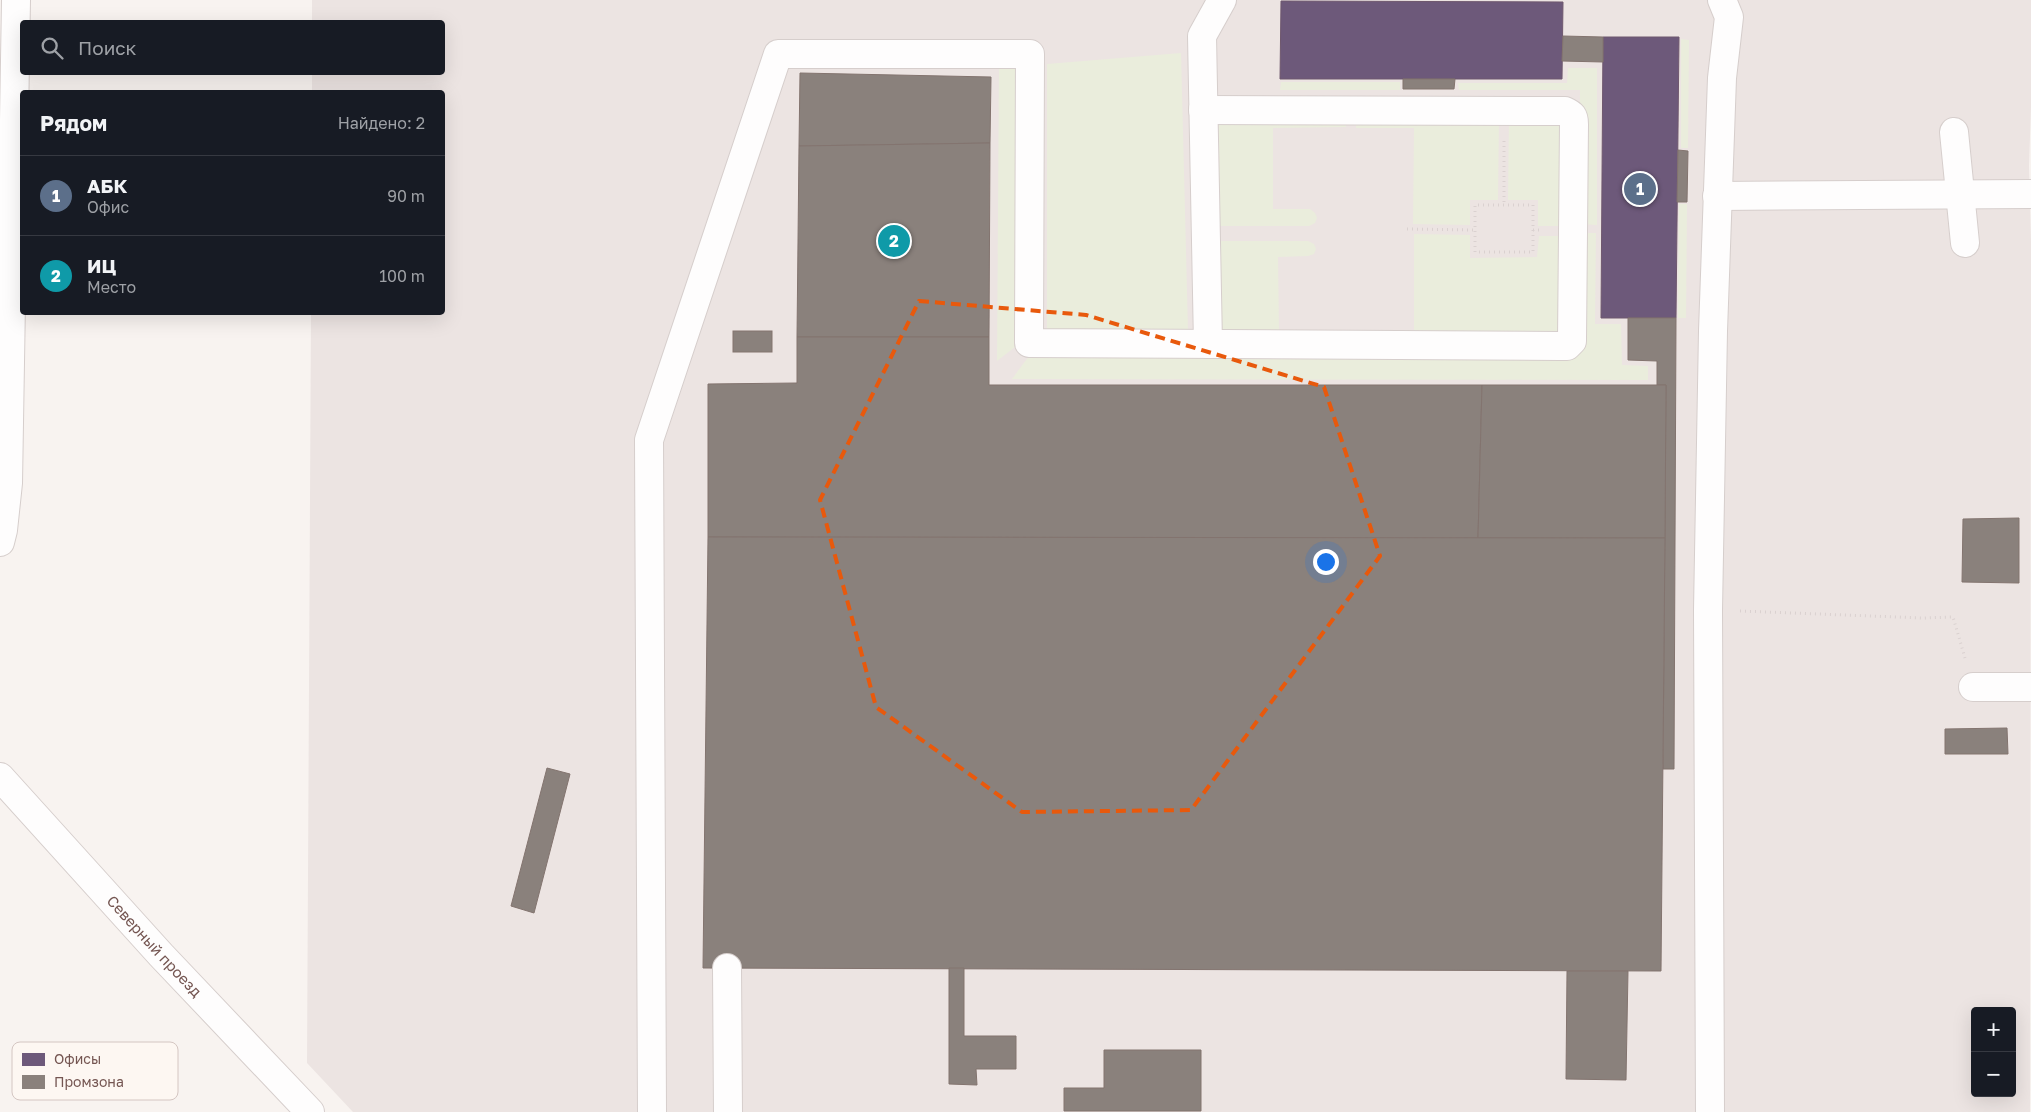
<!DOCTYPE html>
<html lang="ru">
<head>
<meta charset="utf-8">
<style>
  body { margin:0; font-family:"Golos Text",sans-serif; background:#242831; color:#f1f3f6 }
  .controls { position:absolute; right:15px; bottom:15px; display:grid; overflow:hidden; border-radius:5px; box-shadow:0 5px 20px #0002 }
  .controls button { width:45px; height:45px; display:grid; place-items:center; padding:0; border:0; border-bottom:1px solid #363941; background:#171b24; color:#f1f3f6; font:25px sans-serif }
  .you { position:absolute; left:1325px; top:561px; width:18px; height:18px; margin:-12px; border:4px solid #fff; border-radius:50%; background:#1a73e8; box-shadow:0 0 0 8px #1a73e833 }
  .badge { display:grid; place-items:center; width:32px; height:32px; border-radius:50%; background:#a28c89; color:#fff; font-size:16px; font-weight:700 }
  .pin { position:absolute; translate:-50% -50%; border:2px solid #fff; box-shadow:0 1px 5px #0006 }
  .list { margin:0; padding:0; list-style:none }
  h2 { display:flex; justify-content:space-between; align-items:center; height:65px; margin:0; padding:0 20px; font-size:21px }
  h2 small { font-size:16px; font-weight:400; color:#9ea1a6 }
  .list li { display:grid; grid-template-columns:32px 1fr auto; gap:15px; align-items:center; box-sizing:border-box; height:80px; padding:0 20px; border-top:1px solid #363941 }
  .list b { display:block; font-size:19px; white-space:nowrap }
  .list p { margin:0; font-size:16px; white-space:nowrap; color:#9ea1a6 }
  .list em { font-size:16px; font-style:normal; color:#9ea1a6 }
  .icon { flex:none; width:28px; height:28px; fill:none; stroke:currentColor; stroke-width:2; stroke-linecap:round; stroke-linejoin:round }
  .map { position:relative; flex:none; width:2031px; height:1112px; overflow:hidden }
  .search { position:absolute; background:#171b24; box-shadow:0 5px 20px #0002; left:20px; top:20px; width:425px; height:55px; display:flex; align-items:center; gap:12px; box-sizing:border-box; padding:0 18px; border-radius:5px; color:#9ea1a6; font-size:19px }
  .panel { position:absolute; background:#171b24; box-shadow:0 5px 20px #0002; left:20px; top:90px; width:425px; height:225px; border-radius:5px }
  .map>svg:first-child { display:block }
</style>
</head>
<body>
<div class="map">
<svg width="2031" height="1112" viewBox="0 0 2031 1112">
  <rect width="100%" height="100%" fill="#f8f3f0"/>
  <path fill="#ece4e2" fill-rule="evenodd" d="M312,0H2031V107L2029,166L2031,242L2030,1112H353L307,1063L311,313L442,312V92H312V73L442,72V22H312ZM1975,1011H2012V1093H1975Z"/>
  <g fill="#eaeddc">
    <polygon points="1681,39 1689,40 1688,148 1681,148"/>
    <polygon points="1181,53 1188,331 1047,332 1047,64"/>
    <polygon points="1019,66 1019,344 997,361 999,67"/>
    <polygon points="1568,68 1597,68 1597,225 1579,224 1580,90 1459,90 1458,83 1567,83"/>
    <polygon points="1281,82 1400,82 1400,90 1280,90"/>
    <polygon points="1212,116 1347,116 1346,127 1273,128 1273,209 1310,209 1315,213 1317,218 1315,223 1309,226 1215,226"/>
    <polygon points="1356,116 1499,117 1498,200 1470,200 1470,225 1413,224 1414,128 1356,128"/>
    <polygon points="1509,118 1561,124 1560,226 1538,226 1538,200 1508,200"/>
    <polygon points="1679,204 1687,204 1686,318 1678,318"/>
    <polygon points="1579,233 1596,233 1595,324 1621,324 1622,365 1648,366 1648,380 1012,379 1032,352 1561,354"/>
    <polygon points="1414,234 1470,235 1470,258 1537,257 1539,236 1561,236 1561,335 1351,341 1351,330 1414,330"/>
    <polygon points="1216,241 1308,241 1314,244 1316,249 1314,254 1308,256 1278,257 1279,331 1342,331 1343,340 1217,338"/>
  </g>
  <g fill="#6d597a" stroke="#6f586e">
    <polygon points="1281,1 1563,2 1562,79 1280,79"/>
    <polygon points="1603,37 1679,37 1676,318 1601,318"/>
  </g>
  <g fill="#8a817c" stroke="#83746f">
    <polygon points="1563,36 1603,37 1603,62 1562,61"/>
    <polygon points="800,73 991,77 990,143 799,146"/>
    <polygon points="1403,79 1455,79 1454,89 1403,89"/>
    <polygon points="990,143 989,337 797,337 799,146"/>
    <polygon points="1678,150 1688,151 1687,202 1677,202"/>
    <polygon points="1628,318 1676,318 1674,769 1663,769 1666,385 1657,385 1657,361 1628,360"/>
    <rect x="733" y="331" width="39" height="21"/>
    <polygon points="797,337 989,337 989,385 1482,385 1478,538 708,537 708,384 797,383"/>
    <polygon points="1482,385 1666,385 1665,538 1478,538"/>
    <polygon points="2019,518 2019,583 1962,582 1963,519"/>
    <polygon points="708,537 1665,538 1661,971 703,968"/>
    <polygon points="2007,728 2008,754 1945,754 1945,729"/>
    <polygon points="547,768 570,774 534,913 511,906"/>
    <polygon points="949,968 964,968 964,1036 1016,1036 1016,1069 976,1069 977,1085 949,1084"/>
    <polygon points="1567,971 1628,971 1626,1080 1566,1079"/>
    <polygon points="1104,1050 1201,1050 1201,1111 1064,1111 1064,1088 1104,1088"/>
  </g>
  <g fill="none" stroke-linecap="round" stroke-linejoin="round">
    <g stroke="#d6cecc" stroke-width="30">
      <g id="minor">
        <polyline points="1954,132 1965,243"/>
        <polyline points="1717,196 2031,194"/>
        <polyline points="1208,344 1202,36 1222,0"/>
        <polyline points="0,542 3,530 8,483 16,0"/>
        <polyline points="1973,687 2031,687"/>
        <path id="s1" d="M0,777L161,955L310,1112"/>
        <polyline points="727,968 728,1112"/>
        <path d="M652,1112L649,440L778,54H1030L1029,343L1561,346H1567L1572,341L1574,124C1574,116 1572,114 1565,111L1203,110"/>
        <polyline points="1710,1112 1708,610 1713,331 1722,78 1729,17 1722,0"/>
      </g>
    </g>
    <g stroke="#dad1d0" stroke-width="3" stroke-dasharray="1 4" stroke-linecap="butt">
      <polyline points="1504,141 1504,205"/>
      <polyline points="1407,229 1475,230"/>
      <polyline points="1533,230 1533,252 1475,252 1475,205 1533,205 1533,230 1542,230"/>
      <polyline points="1740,611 1923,618 1953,617 1965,658"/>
    </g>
    <use href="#minor" stroke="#fefdfd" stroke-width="28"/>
  </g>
  <path fill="none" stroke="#e8590c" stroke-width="4" stroke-dasharray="10 6" stroke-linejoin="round" d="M919,301L1086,315L1324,387L1380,556L1191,810L1022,812L876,707L820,500Z"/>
  <g text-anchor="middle" stroke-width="5" stroke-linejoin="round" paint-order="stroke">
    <g font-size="15" fill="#745551" stroke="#fdf7f2">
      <text dy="5" stroke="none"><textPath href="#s1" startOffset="229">Северный проезд</textPath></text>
    </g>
  </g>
  <rect x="12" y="1042" width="166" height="58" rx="8" fill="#fdf7f2" stroke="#d4c6c2" stroke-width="1"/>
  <rect x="22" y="1053" width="23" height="13" fill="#6d597a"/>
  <rect x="22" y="1075" width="23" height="14" fill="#8a817c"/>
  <g font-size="14" fill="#745551">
    <text x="54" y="1064">Офисы</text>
    <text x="54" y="1087">Промзона</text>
  </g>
</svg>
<div class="controls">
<button>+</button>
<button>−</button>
</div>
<div class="you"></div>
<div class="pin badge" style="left:1640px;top:189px;background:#5c6f8a">1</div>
<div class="pin badge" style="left:894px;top:241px;background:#0f9aa8">2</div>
<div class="search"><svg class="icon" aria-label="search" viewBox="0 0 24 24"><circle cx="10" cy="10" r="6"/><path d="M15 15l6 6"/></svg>Поиск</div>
<section class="panel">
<h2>Рядом<small>Найдено: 2</small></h2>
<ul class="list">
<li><span class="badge" style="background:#5c6f8a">1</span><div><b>АБК</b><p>Офис</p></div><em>90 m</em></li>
<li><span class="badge" style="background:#0f9aa8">2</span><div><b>ИЦ</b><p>Место</p></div><em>100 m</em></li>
</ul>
</section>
</div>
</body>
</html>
